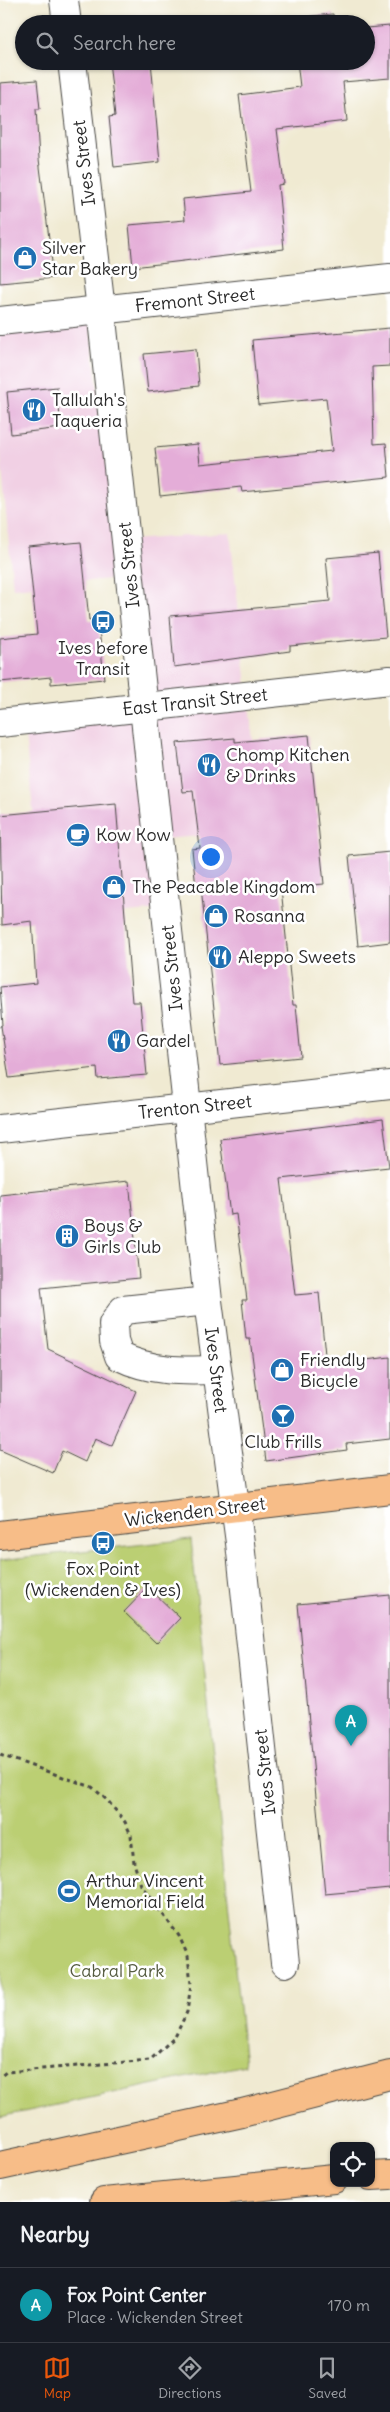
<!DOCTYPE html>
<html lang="en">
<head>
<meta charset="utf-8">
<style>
  body { margin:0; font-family:Delius,sans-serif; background:#242831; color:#f1f3f6 }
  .controls { position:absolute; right:15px; bottom:15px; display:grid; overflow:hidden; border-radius:10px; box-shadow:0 1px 4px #0004 }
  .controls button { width:45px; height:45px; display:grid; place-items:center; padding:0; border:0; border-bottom:1px solid #363941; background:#171b24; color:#f1f3f6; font:25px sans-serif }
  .you { position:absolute; left:210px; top:856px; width:18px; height:18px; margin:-12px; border:4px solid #fff; border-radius:50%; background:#1a73e8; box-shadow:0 0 0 8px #1a73e833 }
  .badge { display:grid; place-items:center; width:32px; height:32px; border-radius:50%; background:#ea580c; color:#fff; font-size:16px; font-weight:700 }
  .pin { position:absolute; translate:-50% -41px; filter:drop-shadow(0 1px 2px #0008) }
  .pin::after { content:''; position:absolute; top:26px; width:18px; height:15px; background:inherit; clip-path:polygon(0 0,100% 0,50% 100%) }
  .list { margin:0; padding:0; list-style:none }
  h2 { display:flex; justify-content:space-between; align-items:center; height:65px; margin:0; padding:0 20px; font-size:21px }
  h2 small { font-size:16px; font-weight:400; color:#9ea1a6 }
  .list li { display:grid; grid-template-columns:32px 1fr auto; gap:15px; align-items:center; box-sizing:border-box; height:75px; padding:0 20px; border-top:1px solid #363941 }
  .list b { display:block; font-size:19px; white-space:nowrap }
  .list p { margin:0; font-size:16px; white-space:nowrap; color:#9ea1a6 }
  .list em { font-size:16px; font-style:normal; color:#9ea1a6 }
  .icon { flex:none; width:28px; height:28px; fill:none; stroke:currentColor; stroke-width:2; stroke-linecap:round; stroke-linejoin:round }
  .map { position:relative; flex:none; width:390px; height:2202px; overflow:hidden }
  .search { position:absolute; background:#171b24; box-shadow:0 1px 4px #0004; left:15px; right:15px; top:15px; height:55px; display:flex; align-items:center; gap:12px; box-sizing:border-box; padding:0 18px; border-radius:28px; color:#9ea1a6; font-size:19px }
  .sheet { height:140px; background:#171b24 }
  nav { display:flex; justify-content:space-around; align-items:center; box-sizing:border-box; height:70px; border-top:1px solid #363941; background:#171b24; font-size:14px; color:#9ea1a6 }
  nav a { display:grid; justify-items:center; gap:2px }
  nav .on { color:#ea580c }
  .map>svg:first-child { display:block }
</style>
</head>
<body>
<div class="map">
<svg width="390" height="2202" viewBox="0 0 390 2202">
  <rect width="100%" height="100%" fill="#fff"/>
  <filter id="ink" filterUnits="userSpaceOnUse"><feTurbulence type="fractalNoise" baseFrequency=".02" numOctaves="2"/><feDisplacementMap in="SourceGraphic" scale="10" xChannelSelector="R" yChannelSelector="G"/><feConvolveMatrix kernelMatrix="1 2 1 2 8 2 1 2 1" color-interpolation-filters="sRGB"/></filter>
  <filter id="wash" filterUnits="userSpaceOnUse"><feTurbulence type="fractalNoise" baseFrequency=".0096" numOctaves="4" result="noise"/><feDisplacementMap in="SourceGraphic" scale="20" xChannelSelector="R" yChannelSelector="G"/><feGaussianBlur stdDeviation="1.12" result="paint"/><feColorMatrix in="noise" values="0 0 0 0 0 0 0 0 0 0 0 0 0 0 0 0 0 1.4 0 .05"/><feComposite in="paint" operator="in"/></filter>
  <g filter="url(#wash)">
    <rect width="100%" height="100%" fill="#f0ead2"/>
    <polygon fill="#f1d0e4" points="89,318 116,541 230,533 263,831 151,840 159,910 45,921 23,717 134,704 120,578 13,588 0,448 0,324"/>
    <polygon fill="#bbcf73" stroke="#737d4f" points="191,1539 245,2065 0,2117 0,1560"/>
    <g id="blocks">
      <g fill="#e4add8">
        <polygon points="333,14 334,24 293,24 293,18"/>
        <polygon points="390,26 390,78 343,82 347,121 277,129 284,184 278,185 284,249 133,267 129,225 185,220 183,199 251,192 239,95 300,87 297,61 366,61 366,28"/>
        <polygon points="109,61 151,61 160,162 114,167 109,117 115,116"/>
        <polygon points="37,80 40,109 36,109 39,159 54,278 0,283 0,83"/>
        <polygon points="390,328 390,366 372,367 374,444 386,443 389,477 242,492 241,487 160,496 155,448 198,444 200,464 332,451 326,398 258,405 252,340"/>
        <polygon points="196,349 199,386 148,392 144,354"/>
        <polygon points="57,387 61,428 11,434 7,392"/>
        <polygon points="81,542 89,620 98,619 104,679 51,684 51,677 0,682 0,638 37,634 28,547"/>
        <polygon points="378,553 386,637 290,646 290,651 174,667 170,616 330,601 326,558"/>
        <polygon points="309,735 324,884 281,888 293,1005 296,1005 301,1057 220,1065 201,887 196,888 192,849 200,848 193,791 183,792 177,743 235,738 235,742"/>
        <polygon points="116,804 132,1002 140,1002 147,1075 98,1079 97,1068 9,1078 1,1026 3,1025 0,987 36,983 32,921 2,925 0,815"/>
        <polygon points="390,852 390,942 358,946 349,856"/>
        <polygon points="383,1119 389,1167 281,1179 295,1295 319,1293 326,1365 390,1357 390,1439 346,1444 347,1450 266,1461 250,1339 246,1339 242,1300 247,1300 236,1214 230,1215 220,1139"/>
        <polygon points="129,1181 139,1278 41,1288 48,1349 136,1391 112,1445 95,1438 85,1462 62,1451 53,1473 0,1450 0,1195"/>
        <polygon points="148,1587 180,1618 156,1643 124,1612"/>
        <polygon points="390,1595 390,1888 325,1894 298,1604"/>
      </g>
    </g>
  </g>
  <g filter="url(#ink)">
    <use href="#blocks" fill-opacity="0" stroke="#494844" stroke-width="1"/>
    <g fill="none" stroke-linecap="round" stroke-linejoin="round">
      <g stroke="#494844" stroke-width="30">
        <g id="minor">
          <polyline points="64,0 67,24"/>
          <polyline points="72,61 101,310 208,1301 240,1543 285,1963"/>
          <polyline points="0,321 390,278"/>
          <polyline points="0,723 390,680"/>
          <polyline points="0,1129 390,1085"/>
          <path d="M208,1301L123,1310L113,1324L114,1341L119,1356C151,1372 182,1371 216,1370"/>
        </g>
      </g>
      <g stroke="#494844" stroke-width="30">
        <polyline id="major" points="0,1535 390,1489"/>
      </g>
      <g stroke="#494844" stroke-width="30">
        <g id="highway">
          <polyline points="0,2166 242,2113 390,2075"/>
          <polyline points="371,2176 390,2175"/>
          <polyline points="104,2202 334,2179"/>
        </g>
      </g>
      <polyline stroke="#494844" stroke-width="3" stroke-dasharray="4 4" stroke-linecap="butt" points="0,1755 92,1787 108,1801 125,1822 131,1835 134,1863 141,1885 179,1936 188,1956 191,1984 187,2012 175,2037 150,2060 6,2072 0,2077"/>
      <use href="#minor" stroke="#fff" stroke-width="28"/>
      <use href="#major" stroke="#f7bd88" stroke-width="28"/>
      <use href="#highway" stroke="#f7bd88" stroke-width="28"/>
    </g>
  </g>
  <defs>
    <g id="shop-disc" transform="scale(1.25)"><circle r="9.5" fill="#1f6fb2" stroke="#fff"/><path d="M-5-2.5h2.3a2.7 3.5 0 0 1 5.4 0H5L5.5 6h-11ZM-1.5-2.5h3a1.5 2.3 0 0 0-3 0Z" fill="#fff"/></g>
    <g id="restaurant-disc" transform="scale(1.25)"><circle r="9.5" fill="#1f6fb2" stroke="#fff"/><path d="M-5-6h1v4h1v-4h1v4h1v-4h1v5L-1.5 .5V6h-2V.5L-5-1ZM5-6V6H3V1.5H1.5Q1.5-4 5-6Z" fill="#fff"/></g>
    <g id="bus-disc" transform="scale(1.25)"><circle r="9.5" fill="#1f6fb2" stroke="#fff"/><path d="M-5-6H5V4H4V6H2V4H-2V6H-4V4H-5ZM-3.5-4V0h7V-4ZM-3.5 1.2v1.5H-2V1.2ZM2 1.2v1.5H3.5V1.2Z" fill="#fff"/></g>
    <g id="cafe-disc" transform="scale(1.25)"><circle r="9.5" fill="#1f6fb2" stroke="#fff"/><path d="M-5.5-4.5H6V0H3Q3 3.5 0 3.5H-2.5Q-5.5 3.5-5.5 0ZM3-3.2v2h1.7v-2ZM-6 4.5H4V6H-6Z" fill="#fff"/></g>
    <g id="building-disc" transform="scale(1.25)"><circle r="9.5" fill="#1f6fb2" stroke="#fff"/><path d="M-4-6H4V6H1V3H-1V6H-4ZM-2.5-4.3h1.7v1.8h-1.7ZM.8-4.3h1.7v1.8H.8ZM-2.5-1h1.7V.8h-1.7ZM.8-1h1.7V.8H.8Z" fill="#fff"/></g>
    <g id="bar-disc" transform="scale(1.25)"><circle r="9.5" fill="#1f6fb2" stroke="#fff"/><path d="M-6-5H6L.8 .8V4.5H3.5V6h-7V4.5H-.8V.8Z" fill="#fff"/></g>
    <g id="stadium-disc" transform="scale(1.25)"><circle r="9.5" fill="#1f6fb2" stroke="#fff"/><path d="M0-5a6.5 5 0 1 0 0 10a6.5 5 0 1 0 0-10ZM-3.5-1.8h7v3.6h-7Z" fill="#fff"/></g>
  </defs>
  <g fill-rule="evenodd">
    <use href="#shop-disc" x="25" y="258"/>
    <use href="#restaurant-disc" x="34" y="410"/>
    <use href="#bus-disc" x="103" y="622"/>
    <use href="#restaurant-disc" x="209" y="765"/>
    <use href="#cafe-disc" x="78" y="835"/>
    <use href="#shop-disc" x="114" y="887"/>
    <use href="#shop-disc" x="216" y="916"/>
    <use href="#restaurant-disc" x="220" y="957"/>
    <use href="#restaurant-disc" x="119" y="1041"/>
    <use href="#building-disc" x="67" y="1236"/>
    <use href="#shop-disc" x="282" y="1370"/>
    <use href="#bar-disc" x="283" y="1416"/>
    <use href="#bus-disc" x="103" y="1543"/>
    <use href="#stadium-disc" x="69" y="1891"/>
  </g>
  <g text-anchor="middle" stroke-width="5" stroke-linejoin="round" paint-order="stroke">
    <g font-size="18" fill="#2b2b2b" stroke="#fff">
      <text transform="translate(84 163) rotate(-97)" y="6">Ives Street</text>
      <text transform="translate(195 300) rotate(-6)" y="6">Fremont Street</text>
      <text transform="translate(129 565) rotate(-96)" y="6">Ives Street</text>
      <text transform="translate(195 702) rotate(-6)" y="6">East Transit Street</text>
      <text transform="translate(172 968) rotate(-96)" y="6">Ives Street</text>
      <text transform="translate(195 1107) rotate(-6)" y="6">Trenton Street</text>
      <text transform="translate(216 1370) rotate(83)" y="6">Ives Street</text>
      <text transform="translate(195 1512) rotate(-7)" y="6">Wickenden Street</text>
      <text transform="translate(265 1772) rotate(-96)" y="6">Ives Street</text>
    </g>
    <g font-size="18" fill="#2b2b2b" stroke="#fff" text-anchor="start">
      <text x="42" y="254">Silver<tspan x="42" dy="21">Star Bakery</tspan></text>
      <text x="52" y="406">Tallulah's<tspan x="52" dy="21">Taqueria</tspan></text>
      <text x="103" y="654" text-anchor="middle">Ives before<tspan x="103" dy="21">Transit</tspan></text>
      <text x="226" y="761">Chomp Kitchen<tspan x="226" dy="21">&amp; Drinks</tspan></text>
      <text x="96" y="841">Kow Kow</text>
      <text x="132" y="893">The Peacable Kingdom</text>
      <text x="234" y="922">Rosanna</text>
      <text x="238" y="963">Aleppo Sweets</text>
      <text x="136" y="1047">Gardel</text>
      <text x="84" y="1232">Boys &amp;<tspan x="84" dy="21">Girls Club</tspan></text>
      <text x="300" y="1366">Friendly<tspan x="300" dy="21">Bicycle</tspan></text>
      <text x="283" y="1448" text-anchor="middle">Club Frills</text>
      <text x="103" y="1575" text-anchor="middle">Fox Point<tspan x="103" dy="21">(Wickenden &amp; Ives)</tspan></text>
      <text x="86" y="1887">Arthur Vincent<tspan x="86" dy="21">Memorial Field</tspan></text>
    </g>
    <g font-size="18" fill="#565c41" stroke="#fff">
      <text x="117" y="1977">Cabral Park</text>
    </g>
  </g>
</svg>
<div class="controls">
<button><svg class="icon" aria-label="locate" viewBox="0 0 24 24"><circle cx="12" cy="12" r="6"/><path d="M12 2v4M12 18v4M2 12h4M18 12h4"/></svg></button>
</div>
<div class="you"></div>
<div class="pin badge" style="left:351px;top:1746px;background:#0f9aa8">A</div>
<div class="search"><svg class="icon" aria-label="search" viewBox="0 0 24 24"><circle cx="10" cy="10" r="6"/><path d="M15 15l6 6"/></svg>Search here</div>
</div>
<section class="sheet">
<h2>Nearby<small></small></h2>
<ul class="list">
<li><span class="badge" style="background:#0f9aa8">A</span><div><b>Fox Point Center</b><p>Place · Wickenden Street</p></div><em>170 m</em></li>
</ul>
</section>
<nav>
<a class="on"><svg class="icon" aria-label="map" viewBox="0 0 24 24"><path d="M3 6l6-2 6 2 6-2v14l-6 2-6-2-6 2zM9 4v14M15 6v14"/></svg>Map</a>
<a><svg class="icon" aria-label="directions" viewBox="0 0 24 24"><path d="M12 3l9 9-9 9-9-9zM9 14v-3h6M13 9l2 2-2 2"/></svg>Directions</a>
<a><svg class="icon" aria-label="saved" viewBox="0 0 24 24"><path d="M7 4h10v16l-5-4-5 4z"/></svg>Saved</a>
</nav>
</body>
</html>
